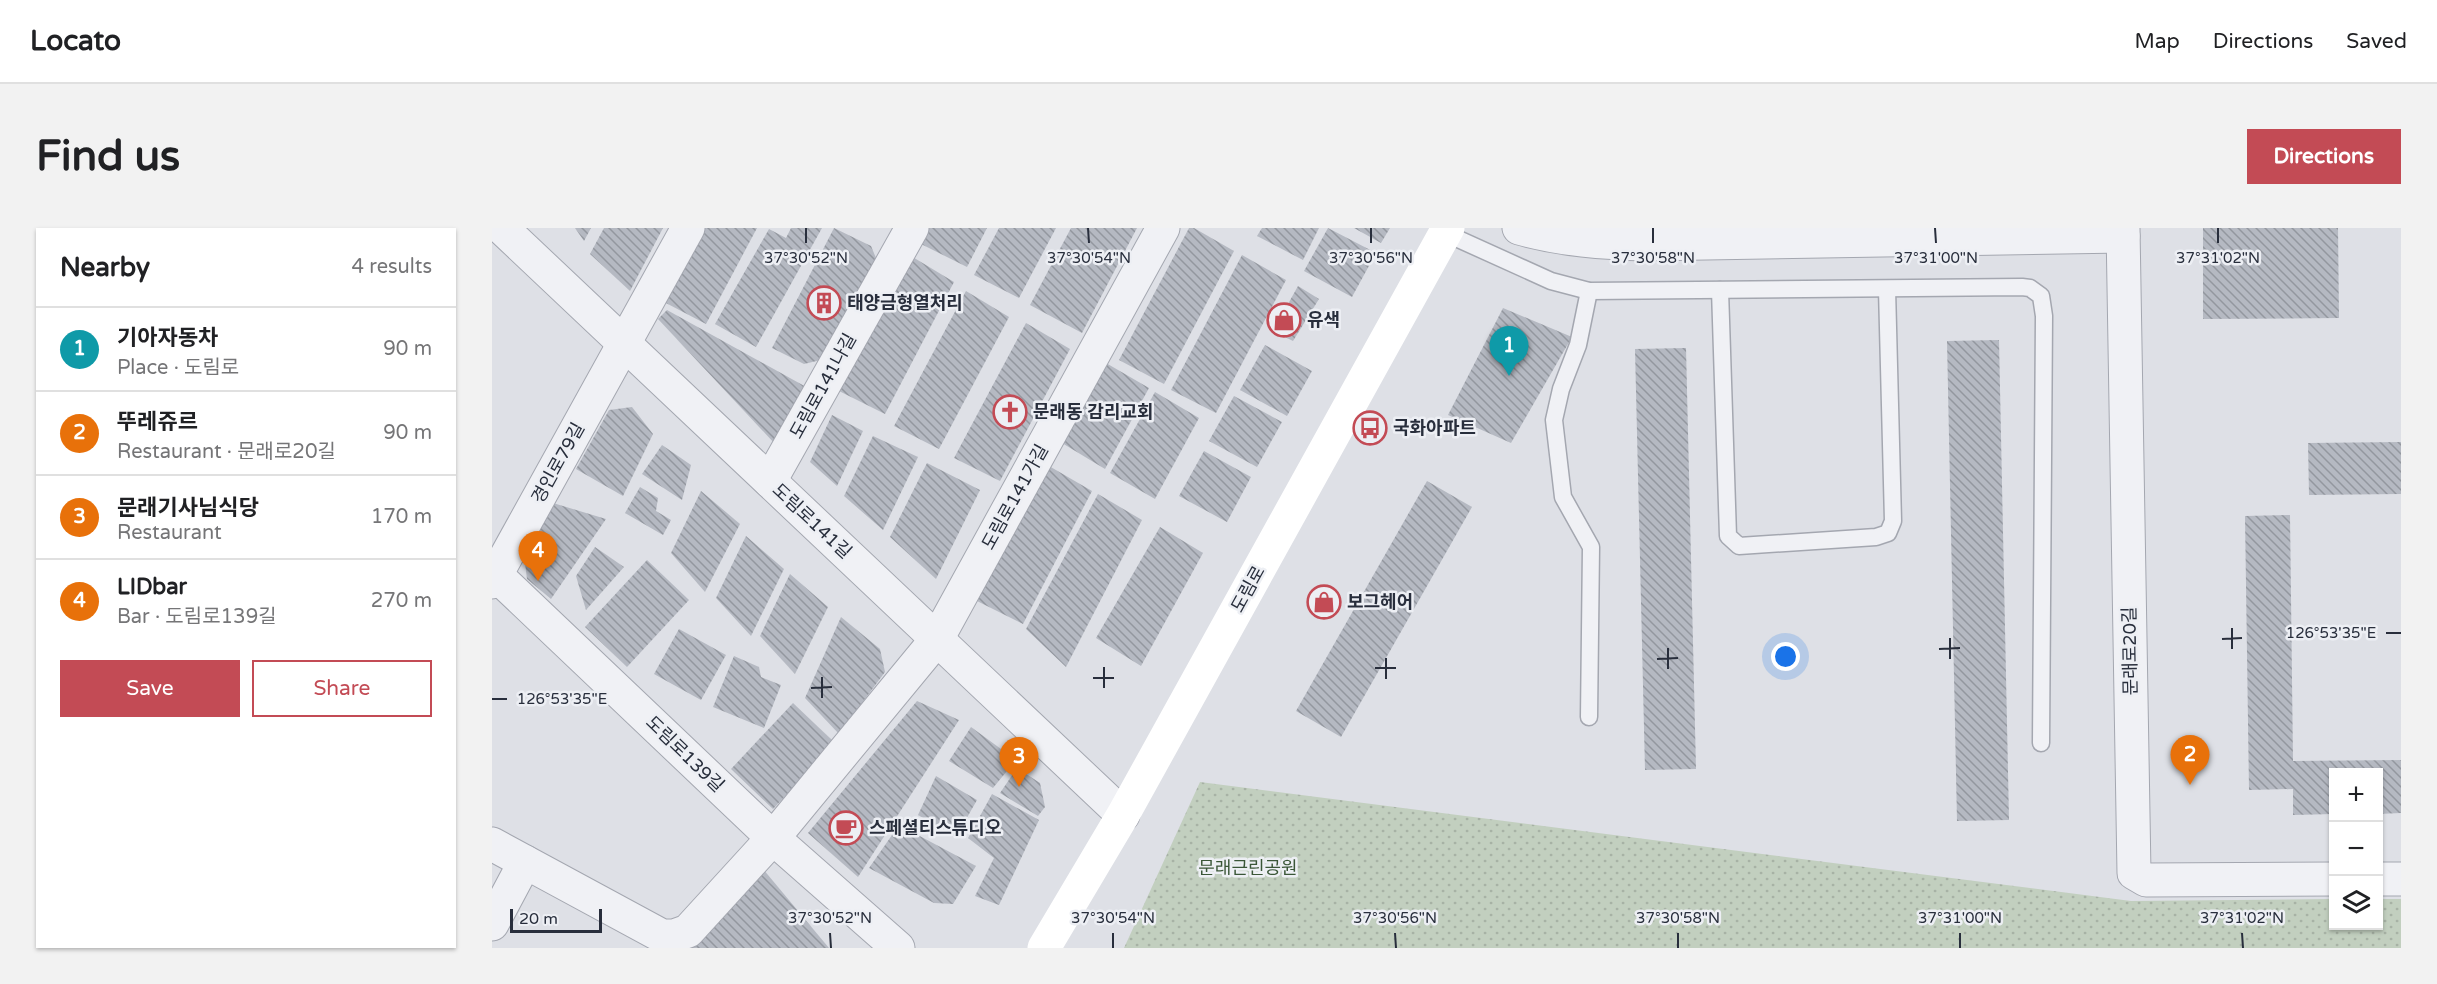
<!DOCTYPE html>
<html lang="en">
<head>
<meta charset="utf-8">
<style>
  body { margin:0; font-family:"Varela Round","Noto Sans KR",sans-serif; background:#f2f2f2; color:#202124 }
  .controls { position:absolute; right:18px; bottom:18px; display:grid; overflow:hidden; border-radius:0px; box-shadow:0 2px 4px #0004 }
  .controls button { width:54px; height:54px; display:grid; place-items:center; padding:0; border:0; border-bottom:2px solid #e0e0e0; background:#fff; color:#202124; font:30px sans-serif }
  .scale { position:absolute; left:18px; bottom:15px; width:92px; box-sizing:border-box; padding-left:6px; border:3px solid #282e3c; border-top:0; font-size:16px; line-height:21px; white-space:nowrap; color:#282e3c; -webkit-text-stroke:4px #edeff4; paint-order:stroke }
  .you { position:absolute; left:1294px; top:429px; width:21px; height:21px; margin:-15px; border:4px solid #fff; border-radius:50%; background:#1a73e8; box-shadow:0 0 0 9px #1a73e833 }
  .badge { display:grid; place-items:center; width:39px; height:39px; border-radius:50%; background:#c34b55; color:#fff; font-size:20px; font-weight:700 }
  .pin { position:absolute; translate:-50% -50px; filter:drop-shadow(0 2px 3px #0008) }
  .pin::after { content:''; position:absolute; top:32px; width:21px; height:18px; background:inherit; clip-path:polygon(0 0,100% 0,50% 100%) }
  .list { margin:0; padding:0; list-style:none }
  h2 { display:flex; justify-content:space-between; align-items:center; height:78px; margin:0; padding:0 24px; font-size:26px }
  h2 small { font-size:20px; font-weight:400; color:#757577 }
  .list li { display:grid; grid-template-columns:39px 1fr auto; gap:18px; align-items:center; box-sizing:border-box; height:84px; padding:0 24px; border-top:2px solid #e0e0e0 }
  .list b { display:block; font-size:22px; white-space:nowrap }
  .list p { margin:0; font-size:20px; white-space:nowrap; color:#757577 }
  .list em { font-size:20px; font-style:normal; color:#757577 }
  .actions { display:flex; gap:12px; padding:18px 24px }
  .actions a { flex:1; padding:14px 0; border:2px solid #c34b55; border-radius:0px; text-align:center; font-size:21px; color:#c34b55 }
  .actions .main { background:#c34b55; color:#fff }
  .icon { flex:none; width:33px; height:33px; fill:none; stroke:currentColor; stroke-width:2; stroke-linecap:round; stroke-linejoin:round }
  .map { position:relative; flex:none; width:1909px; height:720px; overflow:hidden; border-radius:0px }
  header { display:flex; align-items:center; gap:36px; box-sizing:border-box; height:84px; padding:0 30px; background:#fff; border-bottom:2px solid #e0e0e0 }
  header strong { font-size:28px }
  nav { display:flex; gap:33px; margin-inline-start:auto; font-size:21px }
  .intro { display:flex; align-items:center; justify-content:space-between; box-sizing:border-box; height:144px; padding:0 36px }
  h1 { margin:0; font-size:42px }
  .button { padding:15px 27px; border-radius:0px; background:#c34b55; color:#fff; font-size:21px; font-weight:700 }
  main { display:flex; gap:36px; padding:0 36px }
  aside { flex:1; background:#fff; border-radius:0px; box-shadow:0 2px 4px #0004 }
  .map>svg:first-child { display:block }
</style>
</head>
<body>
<header>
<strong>Locato</strong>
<nav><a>Map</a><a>Directions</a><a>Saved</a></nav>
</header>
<div class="intro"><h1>Find us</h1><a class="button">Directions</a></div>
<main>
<aside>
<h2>Nearby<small>4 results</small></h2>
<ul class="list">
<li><span class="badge" style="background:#0f9aa8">1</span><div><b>기아자동차</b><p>Place · 도림로</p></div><em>90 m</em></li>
<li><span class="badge" style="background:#e8710a">2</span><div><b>뚜레쥬르</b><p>Restaurant · 문래로20길</p></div><em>90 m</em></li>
<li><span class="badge" style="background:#e8710a">3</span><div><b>문래기사님식당</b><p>Restaurant</p></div><em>170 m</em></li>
<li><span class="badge" style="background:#e8710a">4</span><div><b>LIDbar</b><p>Bar · 도림로139길</p></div><em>270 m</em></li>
</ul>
<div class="actions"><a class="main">Save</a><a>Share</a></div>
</aside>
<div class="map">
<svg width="1909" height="720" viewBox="0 0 1909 720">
  <defs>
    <pattern id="park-dots" width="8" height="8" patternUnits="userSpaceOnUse" patternTransform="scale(1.5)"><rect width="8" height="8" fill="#c2cfbf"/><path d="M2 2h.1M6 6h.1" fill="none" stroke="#a7b2a5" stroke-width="1.8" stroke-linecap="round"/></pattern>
    <pattern id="building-back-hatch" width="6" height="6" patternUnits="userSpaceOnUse" patternTransform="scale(1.5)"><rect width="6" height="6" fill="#b5b9c2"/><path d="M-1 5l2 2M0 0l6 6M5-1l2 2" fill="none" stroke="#93979f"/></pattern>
  </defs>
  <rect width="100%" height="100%" fill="#dee0e6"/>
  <polygon fill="url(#park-dots)" points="708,554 1639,673 1841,671 1842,698 1886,698 1887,671 1909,671 1909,720 632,720"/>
  <g fill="url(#building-back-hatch)">
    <polygon points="83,0 99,0 92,13"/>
    <polygon points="112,0 171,0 138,63 98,26"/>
    <polygon points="212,0 265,0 214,96 172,74"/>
    <polygon points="299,0 330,0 264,119 223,96 277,1 294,10"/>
    <polygon points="342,0 379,18 384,30 333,131 312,136 280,120"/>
    <polygon points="429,0 495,0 475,39 423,13"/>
    <polygon points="507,0 564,0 527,70 482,47"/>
    <polygon points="579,0 645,0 590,105 538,77"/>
    <polygon points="697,0 702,0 742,23 672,156 627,132"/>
    <polygon points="770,0 827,0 811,32 765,8"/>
    <polygon points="836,0 884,25 860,69 812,43"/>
    <polygon points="862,0 898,0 889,15"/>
    <polygon points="1711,0 1846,0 1847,90 1711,91"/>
    <polygon points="750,27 794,52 724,185 679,162"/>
    <polygon points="419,28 462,54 393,186 347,163"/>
    <polygon points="806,58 827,71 801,113 781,103"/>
    <polygon points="474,63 517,89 447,221 402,198"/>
    <polygon points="1011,80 1080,109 1019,215 956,187"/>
    <polygon points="175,82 316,160 283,216 166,91"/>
    <polygon points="534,95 578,121 508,253 462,230"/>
    <polygon points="1507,112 1517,592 1465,593 1455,113"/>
    <polygon points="773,117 820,143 795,188 748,162"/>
    <polygon points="1194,120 1204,541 1153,542 1143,121"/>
    <polygon points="614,135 657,160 613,241 570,215"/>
    <polygon points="663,164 707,190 663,271 618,245"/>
    <polygon points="742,168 790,194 765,239 717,213"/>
    <polygon points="140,179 161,206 131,268 84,241 117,182"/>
    <polygon points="340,187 371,203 345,258 318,234"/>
    <polygon points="381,208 426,229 391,302 352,268"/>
    <polygon points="1909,214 1909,266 1817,267 1816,215"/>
    <polygon points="170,217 199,237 190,272 150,246"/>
    <polygon points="712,223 759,249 735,294 687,268"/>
    <polygon points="435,235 488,262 444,351 398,309"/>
    <polygon points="557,238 600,263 531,396 485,373"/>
    <polygon points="935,253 980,279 849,509 804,483"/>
    <polygon points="148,259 166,270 164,283 179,292 171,307 133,285"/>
    <polygon points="209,263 248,296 213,364 179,325"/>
    <polygon points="606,266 650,292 574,439 534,401"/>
    <polygon points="61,275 114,291 59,371 35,351 32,327"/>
    <polygon points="1798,287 1801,533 1909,532 1909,585 1886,586 1886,544 1842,544 1842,586 1801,587 1801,561 1757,562 1753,288"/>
    <polygon points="668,299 711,325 649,438 604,410"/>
    <polygon points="254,308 292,341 259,408 224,370"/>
    <polygon points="103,319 132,339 94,382 84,348"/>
    <polygon points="155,332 197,372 135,439 93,399"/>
    <polygon points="298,346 336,379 303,446 268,408"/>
    <polygon points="349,389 388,421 393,444 347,506 313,470"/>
    <polygon points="187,401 234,427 209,472 162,446"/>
    <polygon points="242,428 267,439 269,449 289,457 272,500 221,479"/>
    <polygon points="425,473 467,492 366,649 316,605"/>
    <polygon points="301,475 343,515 281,581 239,541"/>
    <polygon points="479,499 524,532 501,560 457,533"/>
    <polygon points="525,540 548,555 553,579 546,588 508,565"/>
    <polygon points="444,548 485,572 464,609 426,587"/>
    <polygon points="500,566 547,592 507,677 483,668 502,630 476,610"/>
    <polygon points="407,597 484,638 461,676 442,675 377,640"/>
    <polygon points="271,641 337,720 200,720"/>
  </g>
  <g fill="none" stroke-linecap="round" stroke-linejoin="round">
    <g stroke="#a4a7b0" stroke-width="19">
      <g id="service">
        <polyline points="953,5 1059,53 1097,63 1530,59 1538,60 1549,68 1552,88 1549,515"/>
        <polyline points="1228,62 1236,308 1247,318 1384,309 1396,305 1401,293 1395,61"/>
        <polyline points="1097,489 1099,319 1071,269 1062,192 1069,161 1086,117 1097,63"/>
      </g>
    </g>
    <g stroke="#a4a7b0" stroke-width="35">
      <g id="minor">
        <path d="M1027,0C1070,12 1111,15 1155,16L1631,8"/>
        <polyline points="1631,0 1642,645 1654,652 1842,651"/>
        <polyline points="278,253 420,0"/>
        <polyline points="0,343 281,610 406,720"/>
        <polyline points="0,354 196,0"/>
        <polyline points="0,616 170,708 182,708 196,703 281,610 445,411 671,0"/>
        <polyline points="1886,651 1909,651"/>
        <polyline points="0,696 33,634"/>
      </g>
    </g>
    <g stroke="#a4a7b0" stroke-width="35">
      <polyline id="tertiary" points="10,0 631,587"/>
    </g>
    <use href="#service" stroke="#f0f1f5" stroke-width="16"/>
    <use href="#minor" stroke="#f0f1f5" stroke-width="33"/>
    <use href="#tertiary" stroke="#f0f1f5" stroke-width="33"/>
    <polyline stroke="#fff" stroke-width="33" points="552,720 631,587 956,0"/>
  </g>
  <path fill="none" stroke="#282e3c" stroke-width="2" d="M314,0V15M596,0L597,15M879,0V15M1161,0V15M1443,0L1444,15M1726,0V15M1740,400V421M1894,405H1909M1458,410V431M1730,411L1750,410M1176,420V441M1447,421L1468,420M894,430V451M1165,431L1186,430M612,439V460M883,440H904M330,449V470M601,450H622M319,460L340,459M0,471H15M338,705L339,720M621,705V720M903,705L904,720M1186,705V720M1468,705V720M1750,705L1751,720"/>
  <defs>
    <g id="building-ring" transform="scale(1.725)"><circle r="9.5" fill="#edeff4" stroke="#c34b55" stroke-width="1.5"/><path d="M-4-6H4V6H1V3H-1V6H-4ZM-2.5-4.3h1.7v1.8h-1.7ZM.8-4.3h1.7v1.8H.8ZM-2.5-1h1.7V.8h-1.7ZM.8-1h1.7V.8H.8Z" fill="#c34b55"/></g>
    <g id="shop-ring" transform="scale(1.725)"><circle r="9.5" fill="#edeff4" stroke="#c34b55" stroke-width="1.5"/><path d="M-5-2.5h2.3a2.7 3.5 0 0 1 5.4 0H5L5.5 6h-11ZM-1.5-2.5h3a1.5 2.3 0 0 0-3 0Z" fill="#c34b55"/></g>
    <g id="church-ring" transform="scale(1.725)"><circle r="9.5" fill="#edeff4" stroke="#c34b55" stroke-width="1.5"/><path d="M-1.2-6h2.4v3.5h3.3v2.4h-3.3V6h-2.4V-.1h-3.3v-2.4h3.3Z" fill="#c34b55"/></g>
    <g id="bus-ring" transform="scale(1.725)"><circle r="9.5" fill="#edeff4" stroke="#c34b55" stroke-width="1.5"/><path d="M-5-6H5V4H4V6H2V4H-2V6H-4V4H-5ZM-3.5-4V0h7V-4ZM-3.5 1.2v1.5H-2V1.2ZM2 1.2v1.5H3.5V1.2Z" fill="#c34b55"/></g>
    <g id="cafe-ring" transform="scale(1.725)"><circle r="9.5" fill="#edeff4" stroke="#c34b55" stroke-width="1.5"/><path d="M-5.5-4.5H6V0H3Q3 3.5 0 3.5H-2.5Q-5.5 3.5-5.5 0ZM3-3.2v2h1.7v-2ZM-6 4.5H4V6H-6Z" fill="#c34b55"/></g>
  </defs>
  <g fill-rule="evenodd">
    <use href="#building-ring" x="332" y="75"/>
    <use href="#shop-ring" x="792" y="92"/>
    <use href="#church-ring" x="518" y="184"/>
    <use href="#bus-ring" x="878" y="200"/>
    <use href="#shop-ring" x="832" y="374"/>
    <use href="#cafe-ring" x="354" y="600"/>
  </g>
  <g text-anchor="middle" stroke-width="5" stroke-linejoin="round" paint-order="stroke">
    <g font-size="18" font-weight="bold" fill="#282e3c" stroke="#edeff4" text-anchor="start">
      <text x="355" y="81">태양금형열처리</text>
      <text x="815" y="98">유색</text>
      <text x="541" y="190">문래동 감리교회</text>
      <text x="901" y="206">국화아파트</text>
      <text x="855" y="380">보그헤어</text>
      <text x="377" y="606">스페셜티스튜디오</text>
    </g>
    <g font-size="18" fill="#282e3c" stroke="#edeff4">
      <text transform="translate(331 158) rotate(-61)" y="6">도림로141나길</text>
      <text transform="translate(66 235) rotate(-61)" y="6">경인로79길</text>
      <text transform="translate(523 269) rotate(-61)" y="6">도림로141가길</text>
      <text transform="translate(320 293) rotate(43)" y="6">도림로141길</text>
      <text transform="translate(756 361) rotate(-61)" y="6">도림로</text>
      <text transform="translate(1638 423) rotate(-91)" y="6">문래로20길</text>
      <text transform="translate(193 526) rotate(44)" y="6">도림로139길</text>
    </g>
    <g font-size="18" fill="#3a5637" stroke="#edeff4">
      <text x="756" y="646">문래근린공원</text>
    </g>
  </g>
  <g font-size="15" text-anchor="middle" fill="#282e3c" stroke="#edeff4" stroke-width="5" stroke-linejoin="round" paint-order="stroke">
    <text x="314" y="35">37°30'52"N</text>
    <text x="597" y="35">37°30'54"N</text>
    <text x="879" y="35">37°30'56"N</text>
    <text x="1161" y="35">37°30'58"N</text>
    <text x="1444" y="35">37°31'00"N</text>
    <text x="1726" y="35">37°31'02"N</text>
    <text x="1839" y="410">126°53'35"E</text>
    <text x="70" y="476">126°53'35"E</text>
    <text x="338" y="695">37°30'52"N</text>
    <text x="621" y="695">37°30'54"N</text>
    <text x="903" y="695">37°30'56"N</text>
    <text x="1186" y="695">37°30'58"N</text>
    <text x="1468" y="695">37°31'00"N</text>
    <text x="1750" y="695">37°31'02"N</text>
  </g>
</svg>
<div class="controls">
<button>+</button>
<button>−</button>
<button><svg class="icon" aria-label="layers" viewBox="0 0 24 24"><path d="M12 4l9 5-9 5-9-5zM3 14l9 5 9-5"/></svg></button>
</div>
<div class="scale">20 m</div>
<div class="you"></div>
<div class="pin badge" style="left:1017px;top:148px;background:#0f9aa8">1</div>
<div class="pin badge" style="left:1698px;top:557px;background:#e8710a">2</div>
<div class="pin badge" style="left:527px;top:559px;background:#e8710a">3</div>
<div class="pin badge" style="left:46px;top:353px;background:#e8710a">4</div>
</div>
</main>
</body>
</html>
